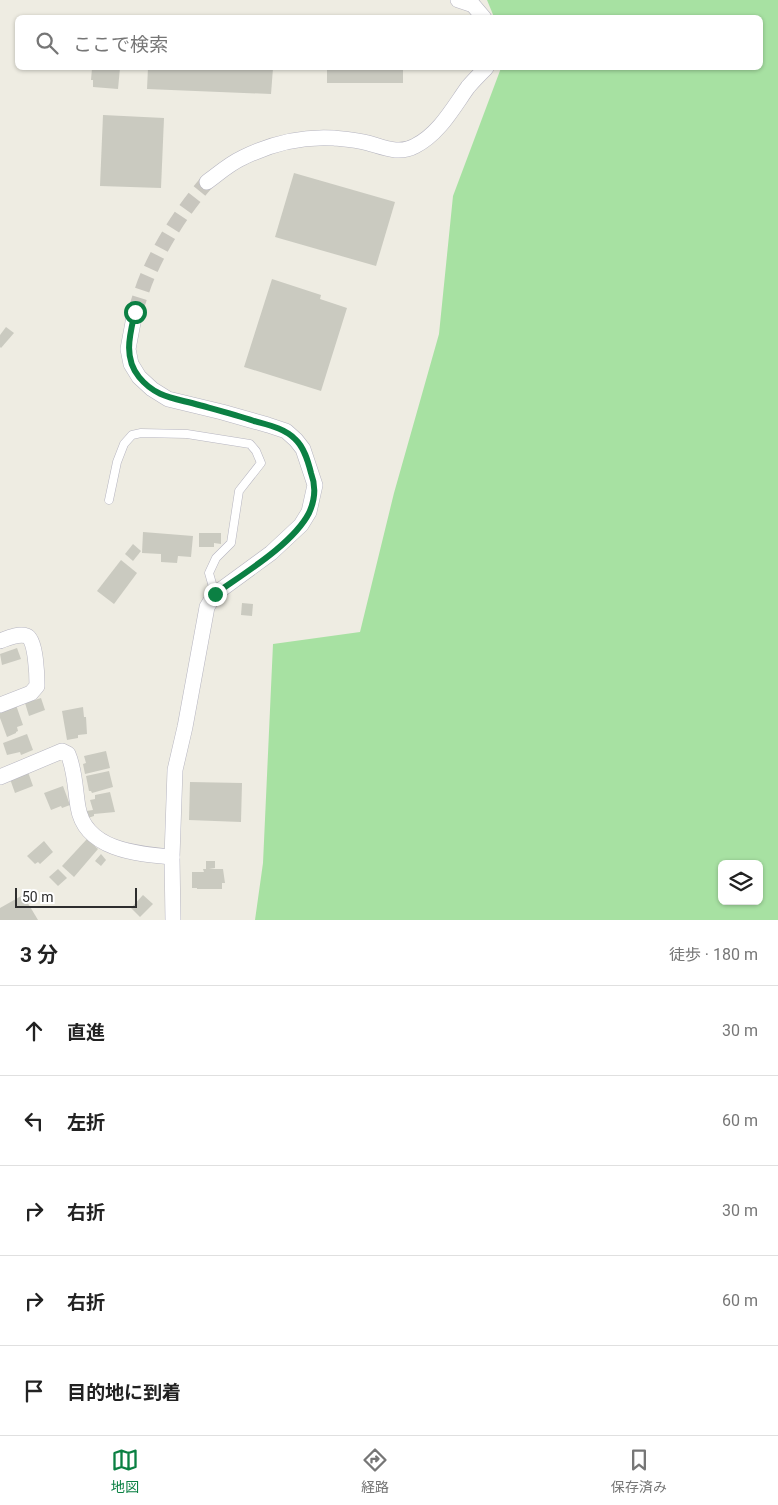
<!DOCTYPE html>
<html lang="ja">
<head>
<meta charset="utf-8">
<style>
  body { margin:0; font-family:Roboto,"Noto Sans JP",sans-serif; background:#f6f6f6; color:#222 }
  .controls { position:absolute; right:15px; bottom:15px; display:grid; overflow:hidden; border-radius:8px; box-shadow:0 1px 4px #0004 }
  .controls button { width:45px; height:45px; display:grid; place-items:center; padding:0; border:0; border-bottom:1px solid #e0e0e0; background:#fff; color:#222; font:25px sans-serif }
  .scale { position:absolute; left:15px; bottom:12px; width:122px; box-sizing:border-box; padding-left:5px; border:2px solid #2e2e2e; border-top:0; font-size:14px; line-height:18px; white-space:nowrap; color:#2e2e2e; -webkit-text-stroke:4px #fff; paint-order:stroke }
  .stop { position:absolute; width:15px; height:15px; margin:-11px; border:4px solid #0b8043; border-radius:50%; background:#fff }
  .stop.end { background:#0b8043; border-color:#fff; box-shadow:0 1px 5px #0008 }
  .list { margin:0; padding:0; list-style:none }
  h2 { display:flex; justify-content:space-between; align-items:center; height:65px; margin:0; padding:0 20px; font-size:21px }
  h2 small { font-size:16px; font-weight:400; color:#767676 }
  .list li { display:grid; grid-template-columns:32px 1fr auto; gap:15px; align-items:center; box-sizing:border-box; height:90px; padding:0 20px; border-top:1px solid #e0e0e0 }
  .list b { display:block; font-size:19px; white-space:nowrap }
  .list em { font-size:16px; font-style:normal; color:#767676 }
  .icon { flex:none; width:28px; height:28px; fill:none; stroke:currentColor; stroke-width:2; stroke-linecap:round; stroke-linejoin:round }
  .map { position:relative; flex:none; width:778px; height:920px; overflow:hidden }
  .search { position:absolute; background:#fff; box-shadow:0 1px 4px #0004; left:15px; right:15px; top:15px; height:55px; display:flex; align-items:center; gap:12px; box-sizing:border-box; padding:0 18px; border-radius:8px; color:#767676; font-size:19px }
  .sheet { height:515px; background:#fff }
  nav { display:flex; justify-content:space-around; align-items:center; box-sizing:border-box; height:70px; border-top:1px solid #e0e0e0; background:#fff; font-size:14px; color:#767676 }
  nav a { display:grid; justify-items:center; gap:2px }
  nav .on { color:#0b8043 }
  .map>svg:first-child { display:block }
</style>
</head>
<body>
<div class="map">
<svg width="778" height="920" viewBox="0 0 778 920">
  <rect width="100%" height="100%" fill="#eeece2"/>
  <path fill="#a7e1a2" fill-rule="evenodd" d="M487,0H778V920H255L263,863L273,644L360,632L394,493L439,334L453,196L501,68H760V18L494,17ZM722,864H759V901H722Z"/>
  <g fill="#cacac0">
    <polygon points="92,68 120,68 118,89 93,87 93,80 91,80"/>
    <polygon points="148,68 273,68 271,94 147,89"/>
    <rect x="327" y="68" width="76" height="15"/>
    <polygon points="103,115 164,118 161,188 100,186"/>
    <polygon points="294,173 395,202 376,266 275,237"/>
    <polygon points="272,279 321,295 320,299 347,308 321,391 244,367"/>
    <polygon points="6,327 14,333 1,348 0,347 0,335"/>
    <polygon points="143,532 193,536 191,557 178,556 177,563 161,562 161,554 142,553"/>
    <polygon points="199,533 221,533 221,544 214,543 214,547 199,547"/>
    <polygon points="133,544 141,551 133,561 125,554"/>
    <polygon points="121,560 137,573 114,604 97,591"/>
    <polygon points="242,603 253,604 252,616 241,615"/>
    <polygon points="17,648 21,659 2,665 0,654"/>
    <polygon points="41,698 45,710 29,716 25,703"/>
    <polygon points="16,705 23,725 17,727 18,731 16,732 16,733 7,737 0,718 0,711"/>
    <polygon points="83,707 84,717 86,717 87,734 78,735 78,738 67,740 62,711"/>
    <polygon points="27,734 33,750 21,755 20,752 7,755 3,743"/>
    <polygon points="106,751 110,768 85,774 83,764 86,763 84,756"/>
    <polygon points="109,771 113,787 92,793 91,791 89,791 86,776"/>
    <polygon points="28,772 33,786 15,793 10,779"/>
    <polygon points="190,782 242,783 241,822 189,820"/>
    <polygon points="63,786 70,805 62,808 61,806 51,810 44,793"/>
    <polygon points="110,792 115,812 94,814 94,816 88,818 86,811 93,810 90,800 95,799 95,795"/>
    <polygon points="87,839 98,849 74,877 62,866"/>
    <polygon points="44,841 53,852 40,864 38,862 35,864 27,856"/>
    <polygon points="101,854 106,860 101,866 95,861"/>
    <polygon points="206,861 215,861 215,868 209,869 223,869 225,883 222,883 222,889 197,889 197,888 192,888 192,872 204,872 203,869 206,869"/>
    <polygon points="58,869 67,878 58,886 49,877"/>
    <polygon points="23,895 38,920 0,920 0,908"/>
    <polygon points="143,895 153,904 140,917 131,908"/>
  </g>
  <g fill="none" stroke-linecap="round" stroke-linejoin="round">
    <path stroke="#c8c6be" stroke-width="15" stroke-dasharray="15 8" stroke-linecap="butt" d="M135,312C139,300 143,286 148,275C163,241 183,210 207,182"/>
    <g stroke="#b6b5c0" stroke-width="9">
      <polyline id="service" points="109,500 117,462 124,444 132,435 141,433 187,434 250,444 256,451 261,463 239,491 231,543 216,558 209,573 215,594"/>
    </g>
    <g stroke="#b6b5c0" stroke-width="16">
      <g id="minor">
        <polyline points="458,0 473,5 484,18"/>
        <path d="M207,182C218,174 229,164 242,158C270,144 302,136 334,138C344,139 357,140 368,143C383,147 399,155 415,146C439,134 453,108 468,87C474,80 480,74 486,68"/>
        <polyline points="135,312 128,349 131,364 139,377 152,389 168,399 222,412 268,425 286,431 296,440 303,449 315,485 309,512 301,525 271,553 215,594 207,607 185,727 175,770 172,857 173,920"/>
        <path d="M0,641C8,638 18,633 27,636C36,639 37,677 37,686L31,693L0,705"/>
        <path d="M0,777L62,751L68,754C75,770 75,789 78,807C85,850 137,854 172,857"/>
      </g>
    </g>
    <use href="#service" stroke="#fff" stroke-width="8"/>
    <use href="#minor" stroke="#fff" stroke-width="15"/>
  </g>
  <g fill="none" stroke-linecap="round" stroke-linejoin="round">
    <path stroke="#0b8043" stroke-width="6" d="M135,312C130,334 123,357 139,377C156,398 175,398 199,405C217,410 236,415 254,421C268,425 284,428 295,439C304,447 308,461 311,473C316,486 315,500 309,513C293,544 243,574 215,594"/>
  </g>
</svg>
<div class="controls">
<button><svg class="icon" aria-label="layers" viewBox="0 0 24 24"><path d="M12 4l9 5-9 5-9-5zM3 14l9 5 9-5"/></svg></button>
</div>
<div class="scale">50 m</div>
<div class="stop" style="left:135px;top:312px"></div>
<div class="stop end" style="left:215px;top:594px"></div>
<div class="search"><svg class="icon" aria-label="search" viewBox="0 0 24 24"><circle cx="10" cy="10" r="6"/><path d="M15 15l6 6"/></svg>ここで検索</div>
</div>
<section class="sheet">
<h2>3 分<small>徒歩 · 180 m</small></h2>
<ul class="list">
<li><svg class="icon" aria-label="ahead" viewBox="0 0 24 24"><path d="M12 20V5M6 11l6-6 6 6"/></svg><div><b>直進</b></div><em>30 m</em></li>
<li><svg class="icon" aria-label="left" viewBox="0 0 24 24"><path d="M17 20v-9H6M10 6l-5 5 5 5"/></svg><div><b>左折</b></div><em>60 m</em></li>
<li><svg class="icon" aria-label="right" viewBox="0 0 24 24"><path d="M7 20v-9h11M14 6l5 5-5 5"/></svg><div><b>右折</b></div><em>30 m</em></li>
<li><svg class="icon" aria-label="right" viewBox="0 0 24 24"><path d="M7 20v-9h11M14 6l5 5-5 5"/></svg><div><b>右折</b></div><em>60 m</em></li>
<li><svg class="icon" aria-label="arrive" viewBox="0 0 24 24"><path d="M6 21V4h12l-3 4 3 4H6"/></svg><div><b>目的地に到着</b></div></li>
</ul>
</section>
<nav>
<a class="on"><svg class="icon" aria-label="map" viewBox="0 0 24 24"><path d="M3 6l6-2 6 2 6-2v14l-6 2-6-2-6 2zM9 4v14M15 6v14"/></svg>地図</a>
<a><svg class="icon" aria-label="directions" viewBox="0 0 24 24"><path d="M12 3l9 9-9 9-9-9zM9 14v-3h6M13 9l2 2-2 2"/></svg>経路</a>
<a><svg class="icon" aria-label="saved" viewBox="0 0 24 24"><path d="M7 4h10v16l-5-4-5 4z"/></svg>保存済み</a>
</nav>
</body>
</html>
